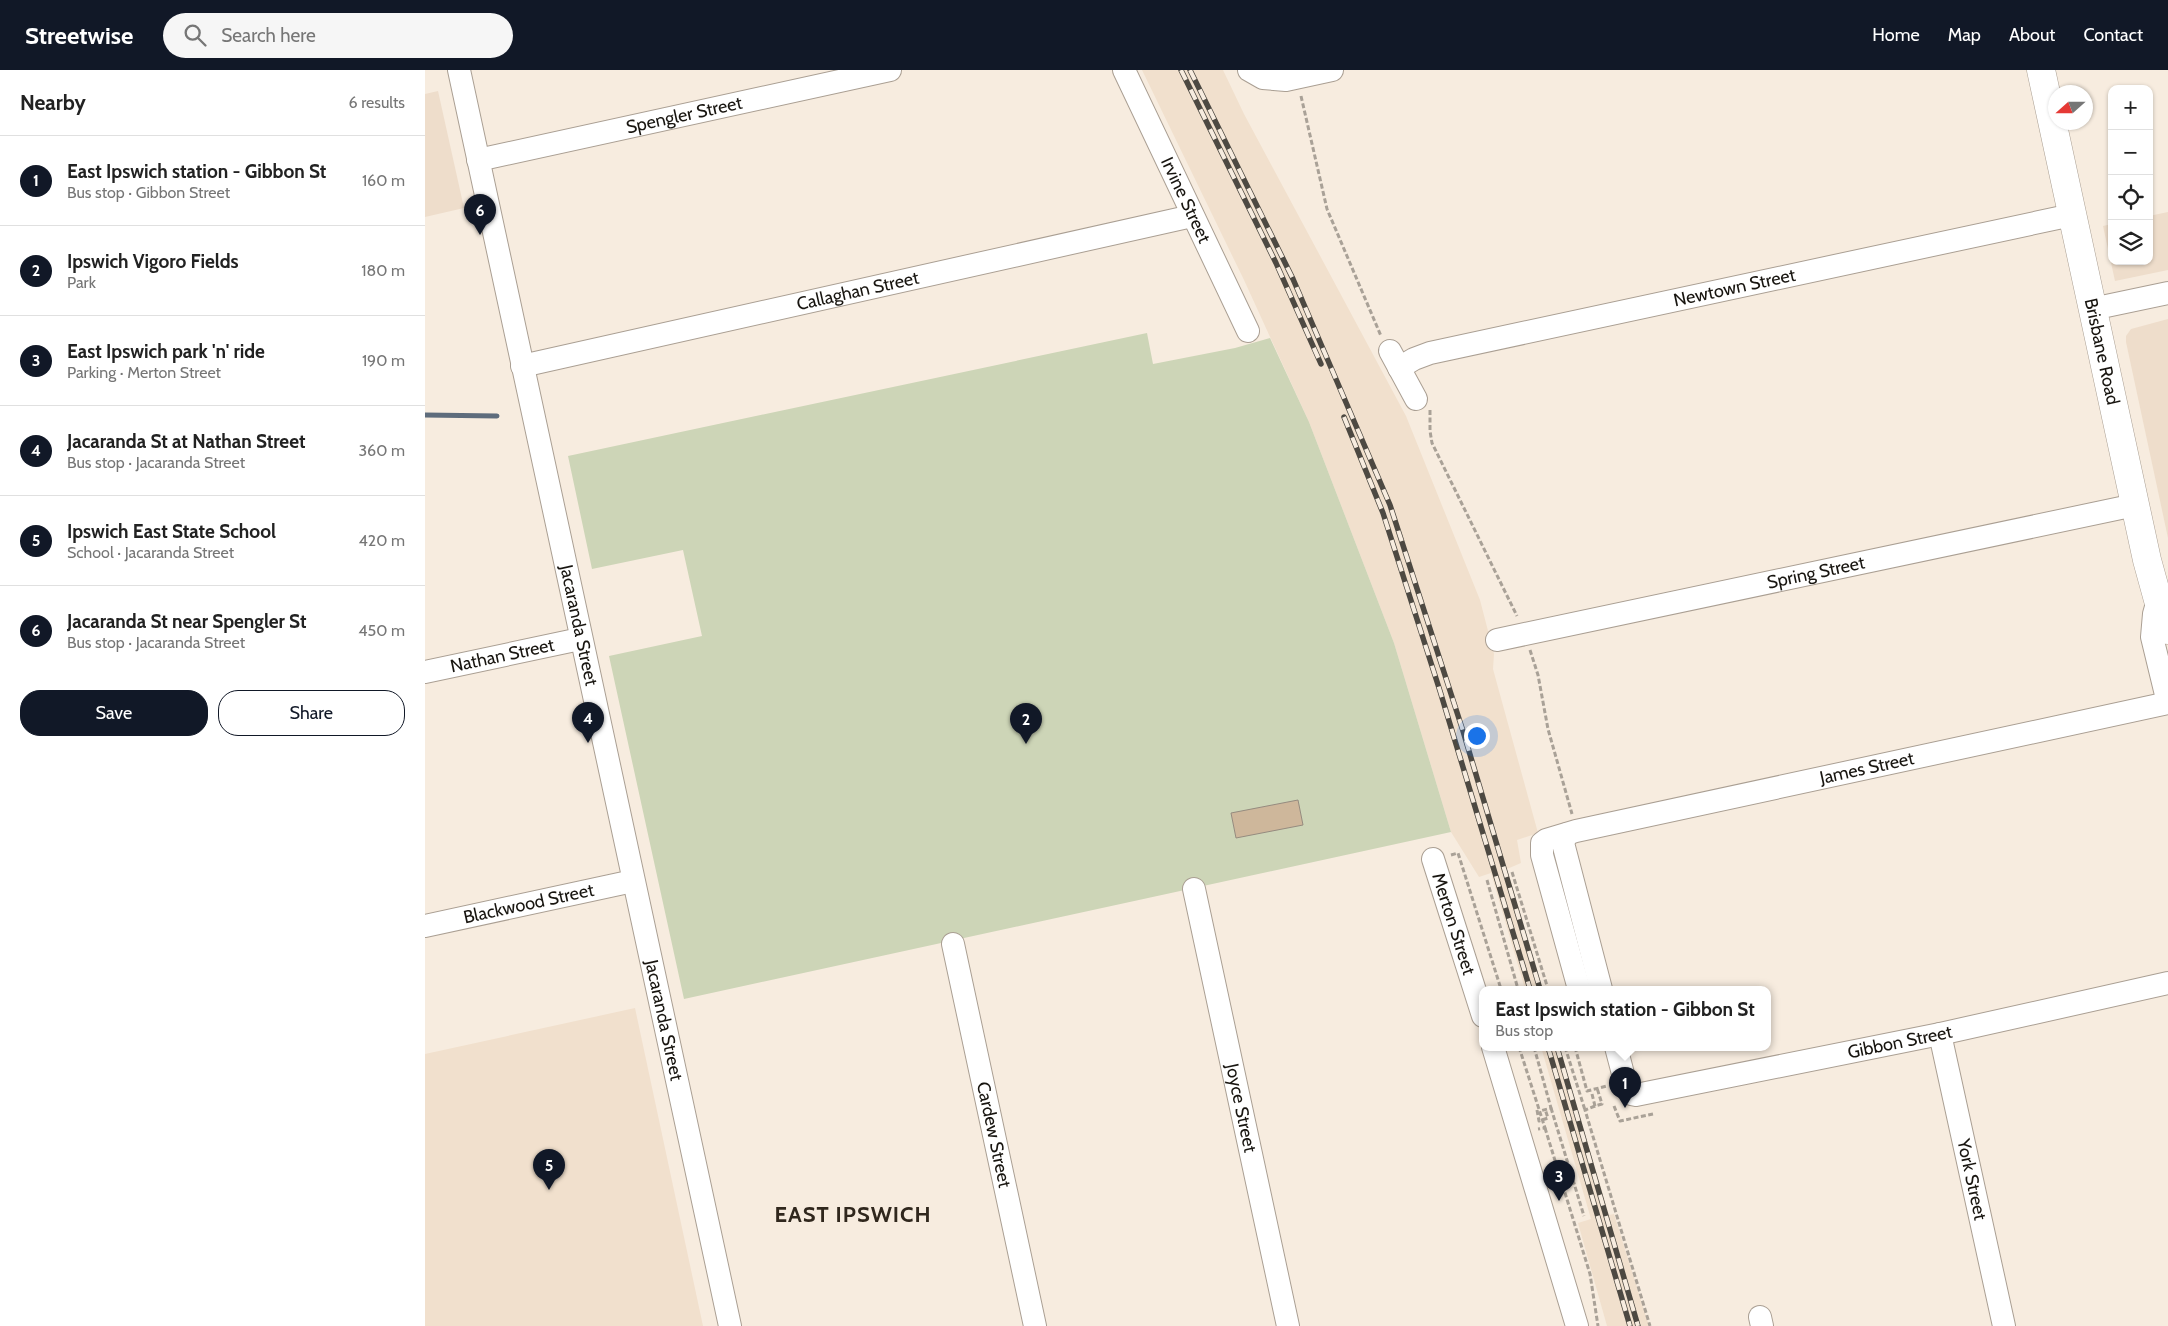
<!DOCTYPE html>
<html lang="en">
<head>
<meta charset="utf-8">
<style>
  body { margin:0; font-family:Cabin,sans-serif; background:#f6f6f6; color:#222 }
  .controls { position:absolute; right:15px; top:15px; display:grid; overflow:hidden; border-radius:10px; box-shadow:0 1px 4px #0004 }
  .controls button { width:45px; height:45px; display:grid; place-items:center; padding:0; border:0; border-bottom:1px solid #e0e0e0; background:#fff; color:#222; font:25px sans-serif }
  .compass { position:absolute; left:1623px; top:15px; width:45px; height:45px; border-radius:50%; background:#fff; box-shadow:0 1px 4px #0004; rotate:249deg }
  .you { position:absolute; left:1051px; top:665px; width:18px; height:18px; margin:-12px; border:4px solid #fff; border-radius:50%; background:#1a73e8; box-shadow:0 0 0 8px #1a73e833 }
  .badge { display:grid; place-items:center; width:32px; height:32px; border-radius:50%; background:#111827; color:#fff; font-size:16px; font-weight:700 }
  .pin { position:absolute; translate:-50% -41px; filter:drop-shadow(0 1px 2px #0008) }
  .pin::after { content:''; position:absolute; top:26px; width:18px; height:15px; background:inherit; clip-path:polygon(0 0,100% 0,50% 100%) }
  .popup { position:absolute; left:1054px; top:916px; width:292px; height:65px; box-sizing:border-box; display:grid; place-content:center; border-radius:10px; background:#fff; filter:drop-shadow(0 1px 4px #0005); font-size:16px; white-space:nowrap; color:#767676 }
  .popup b { font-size:19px; color:#222 }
  .popup::after { content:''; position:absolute; left:50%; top:100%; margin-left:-10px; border:10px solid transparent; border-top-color:#fff }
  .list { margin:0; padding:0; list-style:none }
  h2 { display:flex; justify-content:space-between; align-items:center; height:65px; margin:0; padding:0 20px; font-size:21px }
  h2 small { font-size:16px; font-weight:400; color:#767676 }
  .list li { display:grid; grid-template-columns:32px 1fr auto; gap:15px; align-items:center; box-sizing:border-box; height:90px; padding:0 20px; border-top:1px solid #e0e0e0 }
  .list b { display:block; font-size:19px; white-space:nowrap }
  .list p { margin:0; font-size:16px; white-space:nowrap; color:#767676 }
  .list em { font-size:16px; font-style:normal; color:#767676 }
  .actions { display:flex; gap:10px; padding:15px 20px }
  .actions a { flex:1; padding:11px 0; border:1px solid #111827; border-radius:20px; text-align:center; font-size:18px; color:#111827 }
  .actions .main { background:#111827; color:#fff }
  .icon { flex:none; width:28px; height:28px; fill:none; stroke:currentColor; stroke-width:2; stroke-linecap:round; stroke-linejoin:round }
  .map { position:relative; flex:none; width:1743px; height:1256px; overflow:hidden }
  header { display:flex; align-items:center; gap:30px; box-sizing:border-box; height:70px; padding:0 25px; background:#111827; color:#fff }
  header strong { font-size:24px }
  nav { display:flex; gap:28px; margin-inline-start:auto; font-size:18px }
  .search { width:350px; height:45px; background:#f6f6f6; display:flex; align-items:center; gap:12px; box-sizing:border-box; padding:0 18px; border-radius:28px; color:#767676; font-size:19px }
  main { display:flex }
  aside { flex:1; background:#fff }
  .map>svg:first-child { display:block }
</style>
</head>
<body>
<header>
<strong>Streetwise</strong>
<div class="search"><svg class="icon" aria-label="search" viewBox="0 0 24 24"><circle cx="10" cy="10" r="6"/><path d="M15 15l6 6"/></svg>Search here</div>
<nav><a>Home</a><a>Map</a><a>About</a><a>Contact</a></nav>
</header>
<main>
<aside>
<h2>Nearby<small>6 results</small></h2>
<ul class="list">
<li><span class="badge">1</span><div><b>East Ipswich station - Gibbon St</b><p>Bus stop · Gibbon Street</p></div><em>160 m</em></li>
<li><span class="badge">2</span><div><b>Ipswich Vigoro Fields</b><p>Park</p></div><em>180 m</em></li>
<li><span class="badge">3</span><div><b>East Ipswich park 'n' ride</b><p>Parking · Merton Street</p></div><em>190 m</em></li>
<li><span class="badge">4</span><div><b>Jacaranda St at Nathan Street</b><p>Bus stop · Jacaranda Street</p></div><em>360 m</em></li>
<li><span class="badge">5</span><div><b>Ipswich East State School</b><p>School · Jacaranda Street</p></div><em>420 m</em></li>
<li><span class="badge">6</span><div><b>Jacaranda St near Spengler St</b><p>Bus stop · Jacaranda Street</p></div><em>450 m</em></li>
</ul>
<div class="actions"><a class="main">Save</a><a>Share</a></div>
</aside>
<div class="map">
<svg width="1743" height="1256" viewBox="0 0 1743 1256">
  <rect width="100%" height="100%" fill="#f7ecdf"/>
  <g fill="#eeddcb">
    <polygon points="13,21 39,138 0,147 0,24"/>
    <polygon points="1743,142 1743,200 1690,211 1678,156 1687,154 1687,191 1724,191 1724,146"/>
    <polygon points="1743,249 1743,468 1701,272 1701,266 1706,259"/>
  </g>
  <g fill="#f1e0cd">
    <polygon points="717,0 798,0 819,44 981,346 1055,530 1069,584 1068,599 1113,763 1092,770 1096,793 1082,799 1117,919 1100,919 1066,803 1054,807 1026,762 969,573 884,352 819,210"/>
    <polygon points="210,938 278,1256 0,1256 0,984"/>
    <polygon points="1116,977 1134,977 1184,1145 1189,1144 1224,1256 1182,1256 1153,1153 1166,1149"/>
  </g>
  <polygon fill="#cdd5b7" points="722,263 728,294 810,278 845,268 884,352 969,573 1026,762 259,929 184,586 277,566 258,480 167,499 143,386"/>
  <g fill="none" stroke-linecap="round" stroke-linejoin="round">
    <polyline stroke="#5e6c7c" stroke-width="5" points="0,345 72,346"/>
  </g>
  <polygon fill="#ceb79b" stroke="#958b7f" points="873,730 878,755 811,768 806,743"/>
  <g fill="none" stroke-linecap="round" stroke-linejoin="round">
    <g stroke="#aa9f93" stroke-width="24">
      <g id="minor">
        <path id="s1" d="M34,0L305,1256"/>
        <path id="s2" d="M699,0L823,261"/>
        <polyline points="824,0 838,8 861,10 907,0"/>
        <path id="s3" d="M53,90L465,0"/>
        <polyline points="1667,239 1743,223"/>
        <polyline points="965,281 991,329"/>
        <path id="s4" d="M97,296L767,146"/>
        <path id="s5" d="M974,298L989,289L1005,283L1647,145"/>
        <polyline points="1737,529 1733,530 1729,544 1727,567 1743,633"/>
        <path id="s6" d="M1072,570L1710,435"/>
        <path id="s7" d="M0,602L155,569"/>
        <polyline points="1142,764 1138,773 1176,919"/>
        <path id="s8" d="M1008,789L1058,946"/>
        <path id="s9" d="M769,819L863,1256"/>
        <path id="s10" d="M0,856L208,811"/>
        <path id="s11" d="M528,874L610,1256"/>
        <path id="s12" d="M1154,919L1117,785V773L1121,770L1151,761L1743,633"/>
        <path id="s13" d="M1515,964L1579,1256"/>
        <polyline points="1068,977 1152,1256"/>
        <path id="s14" d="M1191,977L1202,1019L1206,1024L1211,1025L1515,964L1743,913"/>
        <polyline points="1335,1247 1337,1256"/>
      </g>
    </g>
    <g stroke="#aa9f93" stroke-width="29">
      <g id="major">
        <path id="s15" d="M1616,0L1722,490L1733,530L1743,560"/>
      </g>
    </g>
    <g stroke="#a9a197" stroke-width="3" stroke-dasharray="5 2.5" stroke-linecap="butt">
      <polyline points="876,26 902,139 956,266"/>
      <polyline points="1005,340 1005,361 1007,373 1092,546"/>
      <polyline points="1105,580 1113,605 1123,659 1147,744"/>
      <polyline points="1026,785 1033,783 1076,919"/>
      <polyline points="1087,802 1123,919"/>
      <polyline points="1062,810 1093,919"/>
      <polyline points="1094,977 1120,1058 1113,1059"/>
      <polyline points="1109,977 1126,1038 1115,1041"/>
      <polyline points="1140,977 1160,1040"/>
      <polyline points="1150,977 1162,1021 1182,1016"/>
      <polyline points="1167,1024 1170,1036 1177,1034 1172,1018"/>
      <polyline points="1170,1036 1160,1040 1225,1256"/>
      <polyline points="1189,1036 1195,1051 1228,1044"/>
      <polyline points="1126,1038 1159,1146"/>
      <polyline points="1120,1058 1165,1204 1173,1256"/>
    </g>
    <use href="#minor" stroke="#fff" stroke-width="22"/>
    <use href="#major" stroke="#fff" stroke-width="28"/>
    <g stroke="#4d4942" stroke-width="5.5">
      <g id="rail">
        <polyline points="756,0 851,193 896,294"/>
        <polyline points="765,0 868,209 965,435 1038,661 1115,919"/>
        <polyline points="919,347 958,443 1015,621 1105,919"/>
        <polyline points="1123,977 1205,1256"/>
        <polyline points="1132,977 1213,1256"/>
      </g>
    </g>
    <use href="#rail" stroke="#f7ecdf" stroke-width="4" stroke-dasharray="11" stroke-linecap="butt"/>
    <polyline stroke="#a9a197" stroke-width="3" stroke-dasharray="5 2.5" stroke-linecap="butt" points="1112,1040 1114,1051 1123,1048 1120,1039"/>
  </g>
  <g text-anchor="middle" stroke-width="4" stroke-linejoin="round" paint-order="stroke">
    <g font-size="18" fill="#181510" stroke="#f7ecdf">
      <text dy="6" stroke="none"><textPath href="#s3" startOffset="211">Spengler Street</textPath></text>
      <text dy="6" stroke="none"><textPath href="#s2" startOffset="144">Irvine Street</textPath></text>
      <text dy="6" stroke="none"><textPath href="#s5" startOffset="346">Newtown Street</textPath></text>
      <text dy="6" stroke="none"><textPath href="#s4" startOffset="344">Callaghan Street</textPath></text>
      <text dy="6" stroke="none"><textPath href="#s15" startOffset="288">Brisbane Road</textPath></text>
      <text dy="6" stroke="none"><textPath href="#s6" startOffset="326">Spring Street</textPath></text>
      <text dy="6" stroke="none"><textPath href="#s1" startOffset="568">Jacaranda Street</textPath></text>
      <text dy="6" stroke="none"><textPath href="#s7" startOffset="79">Nathan Street</textPath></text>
      <text dy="6" stroke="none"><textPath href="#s12" startOffset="485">James Street</textPath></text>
      <text dy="6" stroke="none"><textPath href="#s10" startOffset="106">Blackwood Street</textPath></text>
      <text dy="6" stroke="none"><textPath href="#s8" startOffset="68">Merton Street</textPath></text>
      <text dy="6" stroke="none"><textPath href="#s1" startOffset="972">Jacaranda Street</textPath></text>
      <text dy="6" stroke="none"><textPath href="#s14" startOffset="324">Gibbon Street</textPath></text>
      <text dy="6" stroke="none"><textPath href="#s9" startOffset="224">Joyce Street</textPath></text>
      <text dy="6" stroke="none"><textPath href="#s11" startOffset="195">Cardew Street</textPath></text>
      <text dy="6" stroke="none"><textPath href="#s13" startOffset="149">York Street</textPath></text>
    </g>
    <g font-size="22" font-weight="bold" letter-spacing="1" fill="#30271d" stroke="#f7ecdf">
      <text x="428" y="1152">EAST IPSWICH</text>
    </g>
  </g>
</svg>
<div class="controls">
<button>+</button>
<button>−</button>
<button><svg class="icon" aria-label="locate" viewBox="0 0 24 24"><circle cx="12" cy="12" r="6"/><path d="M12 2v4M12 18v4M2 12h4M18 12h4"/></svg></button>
<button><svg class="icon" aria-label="layers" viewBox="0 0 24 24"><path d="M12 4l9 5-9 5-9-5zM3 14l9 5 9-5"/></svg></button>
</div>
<svg class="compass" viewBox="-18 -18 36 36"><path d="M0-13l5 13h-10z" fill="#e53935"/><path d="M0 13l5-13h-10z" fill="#767676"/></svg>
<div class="you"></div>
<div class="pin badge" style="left:1200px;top:1038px">1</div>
<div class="popup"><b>East Ipswich station - Gibbon St</b>Bus stop</div>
<div class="pin badge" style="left:601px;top:674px">2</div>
<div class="pin badge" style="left:1134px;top:1131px">3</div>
<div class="pin badge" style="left:163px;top:673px">4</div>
<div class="pin badge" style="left:124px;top:1120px">5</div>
<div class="pin badge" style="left:55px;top:165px">6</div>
</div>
</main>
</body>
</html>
